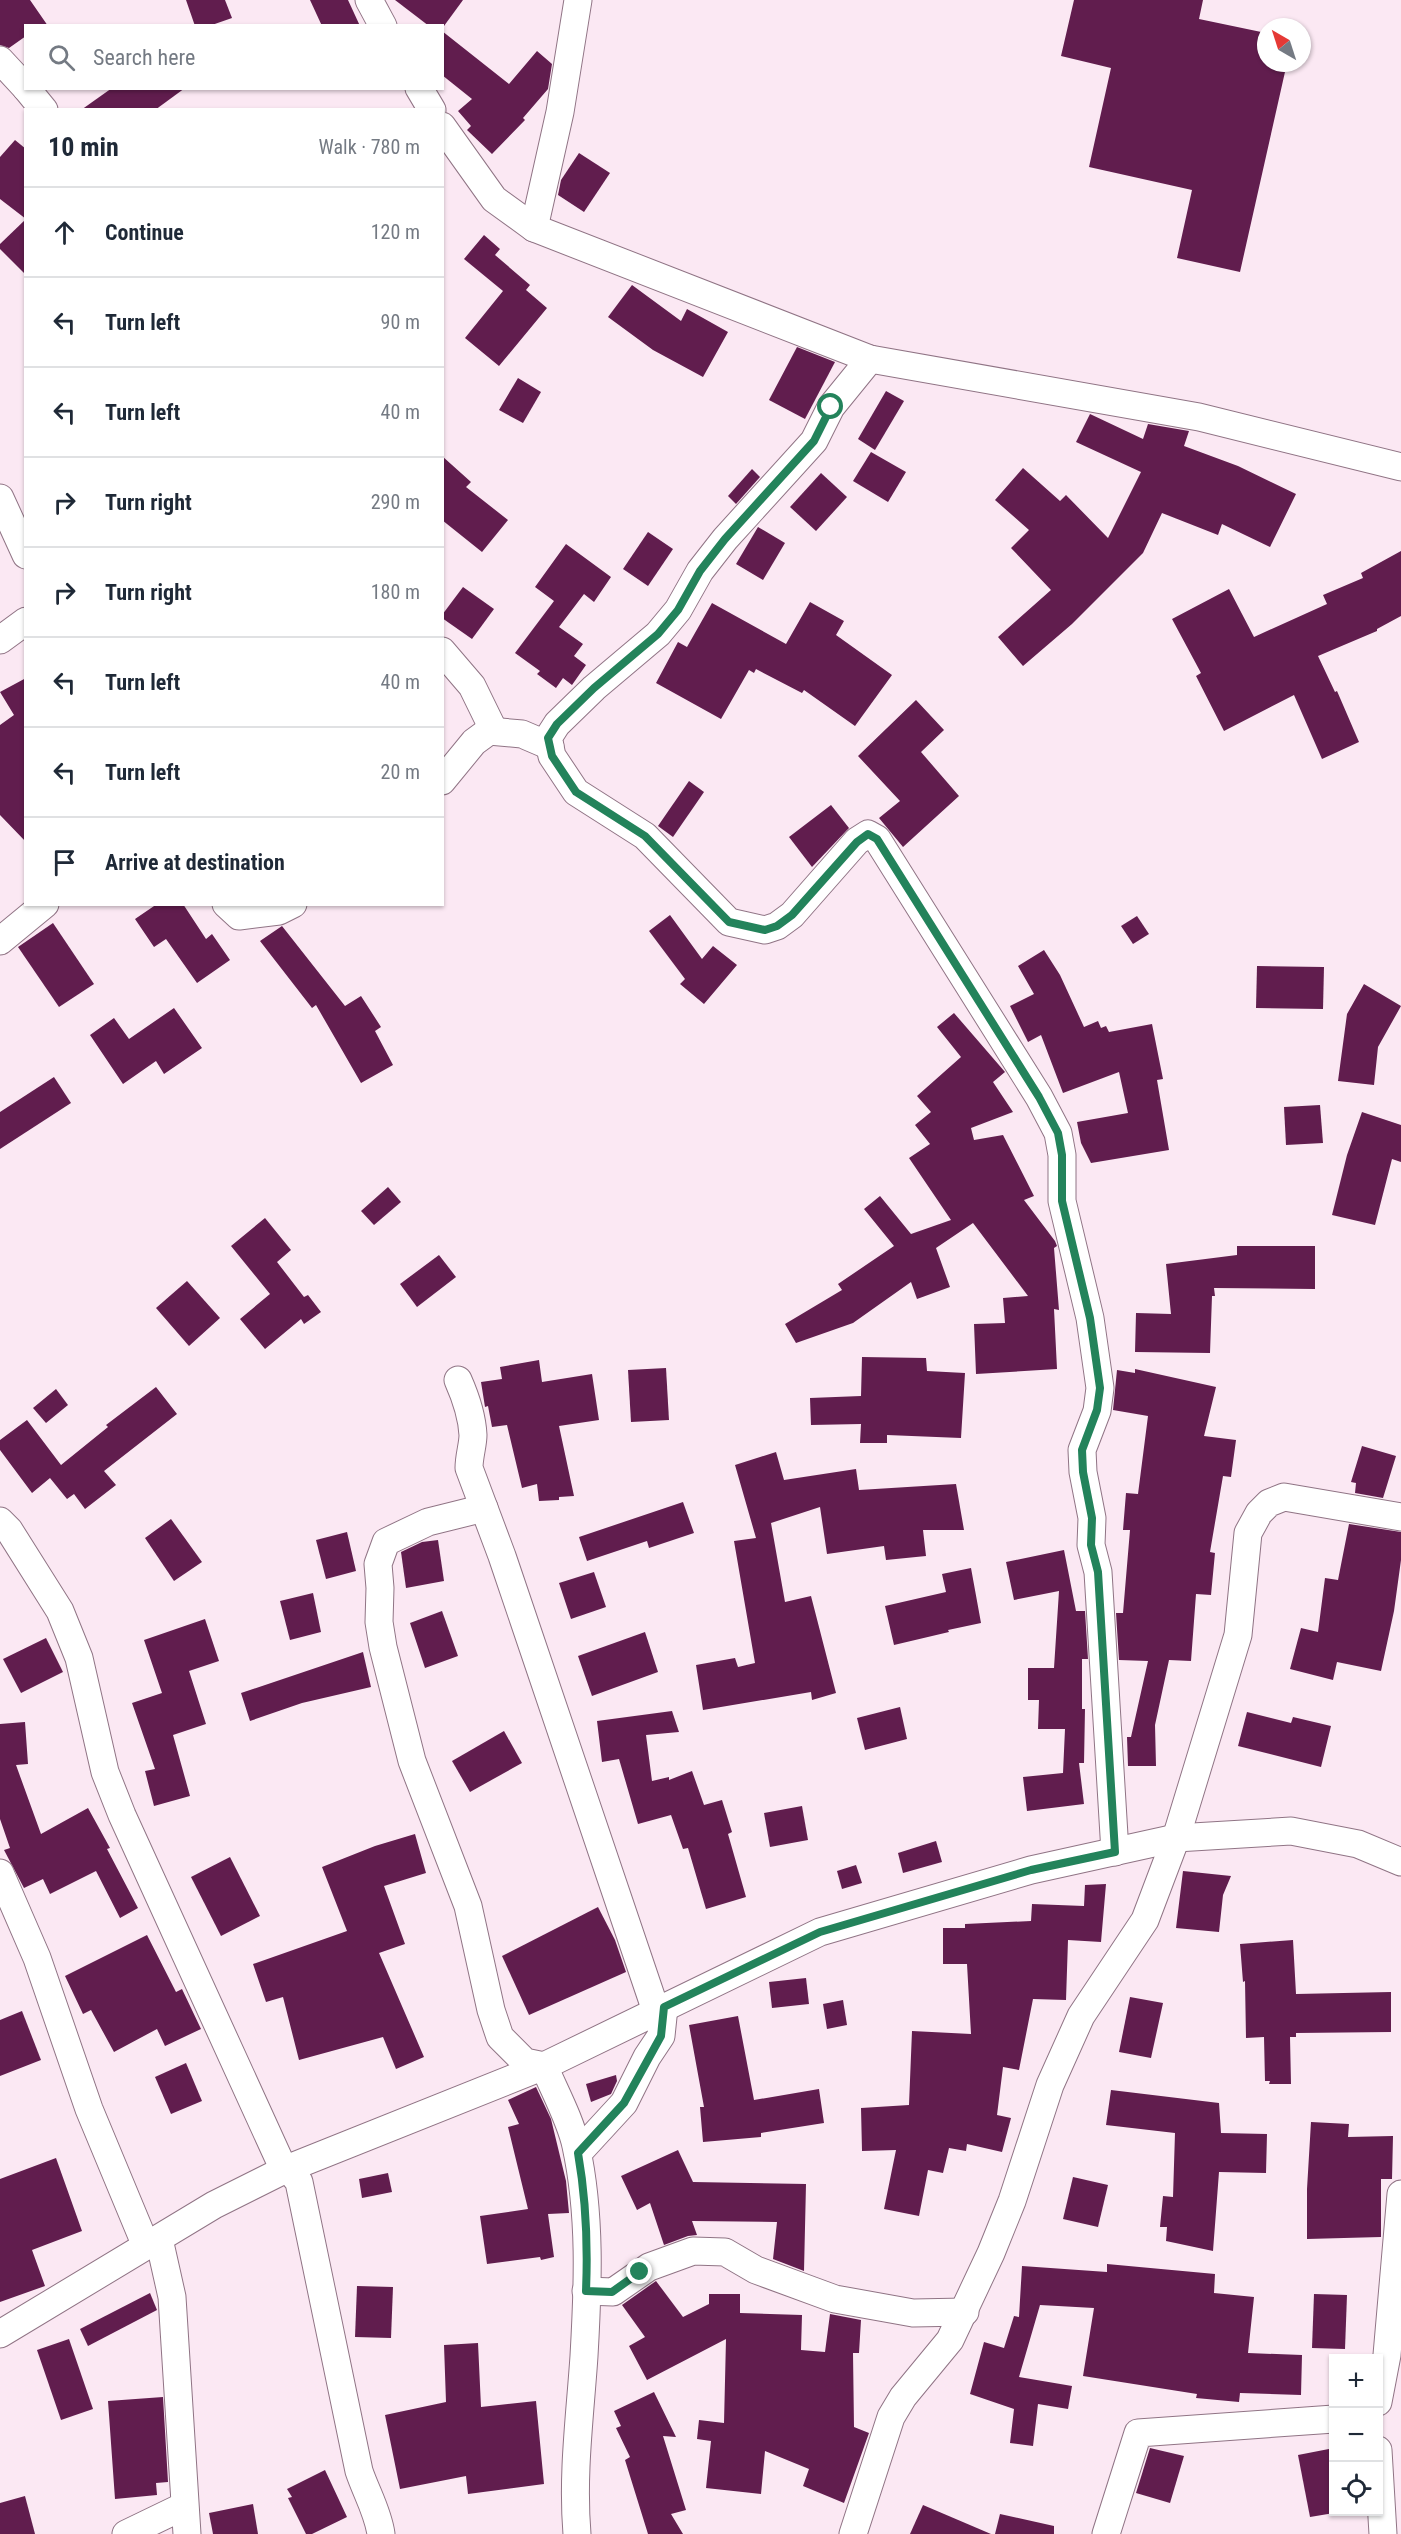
<!DOCTYPE html>
<html lang="en">
<head>
<meta charset="utf-8">
<style>
  body { margin:0; font-family:"Roboto Condensed",sans-serif; background:#f2f2f3; color:#1f2937 }
  .controls { position:absolute; right:18px; bottom:18px; display:grid; overflow:hidden; border-radius:0px; box-shadow:0 2px 4px #0004 }
  .controls button { width:54px; height:54px; display:grid; place-items:center; padding:0; border:0; border-bottom:2px solid #e0e1e3; background:#fff; color:#1f2937; font:30px sans-serif }
  .compass { position:absolute; left:1257px; top:18px; width:54px; height:54px; border-radius:50%; background:#fff; box-shadow:0 2px 4px #0004; rotate:321deg }
  .stop { position:absolute; width:18px; height:18px; margin:-14px; border:4px solid #23835b; border-radius:50%; background:#fff }
  .stop.end { background:#23835b; border-color:#fff; box-shadow:0 2px 6px #0008 }
  .list { margin:0; padding:0; list-style:none }
  h2 { display:flex; justify-content:space-between; align-items:center; height:78px; margin:0; padding:0 24px; font-size:26px }
  h2 small { font-size:20px; font-weight:400; color:#747a83 }
  .list li { display:grid; grid-template-columns:39px 1fr auto; gap:18px; align-items:center; box-sizing:border-box; height:90px; padding:0 24px; border-top:2px solid #e0e1e3 }
  .list b { display:block; font-size:22px; white-space:nowrap }
  .list em { font-size:20px; font-style:normal; color:#747a83 }
  .icon { flex:none; width:33px; height:33px; fill:none; stroke:currentColor; stroke-width:2; stroke-linecap:round; stroke-linejoin:round }
  .map { position:relative; flex:none; width:1401px; height:2534px; overflow:hidden }
  .search { position:absolute; background:#fff; box-shadow:0 2px 4px #0004; left:24px; top:24px; width:420px; height:66px; display:flex; align-items:center; gap:15px; box-sizing:border-box; padding:0 21px; border-radius:0px; color:#747a83; font-size:22px }
  .panel { position:absolute; background:#fff; box-shadow:0 2px 4px #0004; left:24px; top:108px; width:420px; height:798px; border-radius:0px }
  .map>svg:first-child { display:block }
</style>
</head>
<body>
<div class="map">
<svg width="1401" height="2534" viewBox="0 0 1401 2534">
  <rect width="100%" height="100%" fill="#fbe8f3"/>
  <g fill="#611d4e">
    <polygon points="0,0 30,0 48,26 26,26 26,36 9,48 0,45"/>
    <polygon points="186,0 225,0 232,18 209,26 195,26"/>
    <polygon points="310,0 348,0 360,26 322,26"/>
    <polygon points="395,0 463,0 444,26 429,26"/>
    <polygon points="1074,0 1203,0 1199,19 1266,33 1266,63 1287,63 1240,272 1177,258 1192,190 1089,167 1111,68 1061,56"/>
    <polygon points="442,31 509,84 537,51 552,64 548,89 523,118 525,120 492,154 467,130 471,126 458,111 472,99 442,75"/>
    <polygon points="112,88 185,88 155,110 81,110"/>
    <polygon points="15,140 26,149 26,219 0,199 0,157"/>
    <polygon points="579,153 610,173 584,212 558,195 561,180"/>
    <polygon points="26,219 26,275 0,249 0,244"/>
    <polygon points="484,235 500,249 495,255 530,285 526,290 547,308 499,366 465,338 503,291 464,259"/>
    <polygon points="632,285 681,321 687,309 728,332 703,377 653,350 608,317"/>
    <polygon points="797,347 835,362 805,419 769,400"/>
    <polygon points="518,378 541,392 523,423 499,410"/>
    <polygon points="886,391 904,401 875,450 858,439"/>
    <polygon points="1090,414 1143,439 1148,424 1189,431 1184,446 1238,466 1296,494 1270,547 1222,524 1218,535 1162,513 1143,553 1072,624 1023,666 998,637 1051,590 1011,548 1029,530 995,500 1023,468 1060,501 1066,495 1108,538 1141,472 1076,442"/>
    <polygon points="871,452 906,472 888,502 853,481"/>
    <polygon points="442,456 471,482 466,487 508,520 482,552 442,520"/>
    <polygon points="752,469 760,477 736,504 728,496"/>
    <polygon points="821,473 847,497 816,531 790,507"/>
    <polygon points="758,527 785,543 763,580 736,564"/>
    <polygon points="648,532 673,549 648,586 623,569"/>
    <polygon points="566,544 611,577 594,602 584,594 559,627 583,644 574,656 586,665 572,685 563,678 556,688 537,674 540,671 515,653 554,601 535,587"/>
    <polygon points="1401,551 1401,616 1377,629 1377,631 1318,656 1335,692 1337,691 1359,742 1322,759 1294,695 1224,731 1196,676 1201,673 1172,619 1229,589 1254,637 1327,604 1323,595 1363,578 1361,573"/>
    <polygon points="463,587 494,609 472,639 442,618 442,615"/>
    <polygon points="810,602 844,621 836,635 892,675 855,726 804,690 802,693 756,669 754,673 749,670 721,719 656,683 678,642 687,647 712,603 786,644"/>
    <polygon points="26,678 26,842 0,815 0,725 14,715 0,692"/>
    <polygon points="916,700 944,730 921,752 959,796 903,847 879,818 900,801 858,756"/>
    <polygon points="689,781 704,792 673,837 658,826"/>
    <polygon points="831,805 849,828 812,867 789,837"/>
    <polygon points="157,904 183,904 206,939 212,934 230,960 197,983 166,939 154,947 135,919"/>
    <polygon points="670,915 702,959 713,946 737,965 704,1004 680,984 685,979 649,931"/>
    <polygon points="1137,916 1149,934 1133,944 1121,926"/>
    <polygon points="53,923 94,984 59,1007 18,947"/>
    <polygon points="282,926 345,1006 361,996 381,1027 375,1031 393,1065 361,1083 316,1005 312,1008 260,941"/>
    <polygon points="1044,950 1060,975 1084,1027 1098,1021 1101,1028 1106,1026 1109,1032 1152,1024 1163,1079 1157,1080 1169,1150 1091,1163 1081,1143 1077,1122 1128,1113 1119,1072 1063,1093 1041,1035 1028,1042 1010,1006 1034,994 1018,966"/>
    <polygon points="1257,966 1324,967 1323,1009 1256,1008"/>
    <polygon points="1364,984 1401,1006 1378,1047 1374,1085 1338,1081 1347,1014"/>
    <polygon points="174,1008 202,1048 164,1074 156,1061 123,1084 90,1035 114,1018 129,1039"/>
    <polygon points="954,1013 1005,1072 993,1082 1013,1112 971,1128 974,1140 1003,1135 1034,1196 1024,1200 1055,1241 1057,1246 1054,1248 1059,1310 1054,1309 1057,1369 976,1374 974,1324 1005,1323 1003,1298 1028,1296 973,1223 936,1248 950,1287 917,1299 911,1282 853,1323 796,1343 785,1324 842,1290 838,1284 894,1246 864,1209 880,1196 911,1234 951,1220 909,1158 930,1144 915,1125 931,1112 917,1096 961,1057 937,1027"/>
    <polygon points="54,1077 71,1103 0,1149 0,1112"/>
    <polygon points="1320,1105 1323,1143 1286,1145 1284,1107"/>
    <polygon points="1362,1112 1401,1125 1401,1162 1392,1159 1375,1225 1332,1215 1347,1155"/>
    <polygon points="388,1187 401,1202 374,1225 361,1211"/>
    <polygon points="265,1218 291,1250 277,1262 304,1297 308,1295 321,1312 304,1324 301,1319 265,1349 240,1319 270,1294 231,1246"/>
    <polygon points="1237,1246 1315,1246 1315,1289 1214,1288 1215,1296 1212,1296 1210,1353 1135,1352 1136,1313 1171,1314 1166,1264 1237,1255"/>
    <polygon points="439,1255 456,1277 417,1307 400,1284"/>
    <polygon points="187,1281 220,1318 189,1346 156,1308"/>
    <polygon points="862,1357 926,1358 927,1371 965,1373 961,1438 887,1435 887,1443 860,1443 861,1424 811,1425 810,1398 861,1396"/>
    <polygon points="539,1360 542,1382 592,1374 599,1420 559,1426 574,1496 559,1497 559,1500 539,1501 537,1484 522,1488 507,1425 492,1427 488,1406 485,1407 481,1382 502,1379 500,1367"/>
    <polygon points="666,1368 669,1420 631,1422 628,1370"/>
    <polygon points="1135,1369 1216,1387 1204,1436 1236,1440 1231,1477 1223,1476 1210,1552 1215,1553 1211,1595 1196,1594 1191,1661 1169,1660 1155,1725 1156,1766 1128,1766 1127,1737 1131,1737 1148,1661 1119,1660 1116,1613 1123,1613 1130,1530 1123,1530 1126,1493 1138,1494 1148,1416 1113,1410 1117,1370 1135,1373"/>
    <polygon points="156,1387 177,1414 104,1471 116,1485 85,1509 74,1494 67,1499 50,1478 32,1493 0,1450 0,1440 27,1420 61,1465 108,1427 106,1425"/>
    <polygon points="56,1389 68,1405 46,1423 33,1408"/>
    <polygon points="1362,1446 1396,1456 1383,1498 1355,1493 1356,1483 1351,1482"/>
    <polygon points="776,1452 784,1480 856,1469 859,1490 956,1484 964,1530 923,1530 926,1556 886,1560 884,1546 827,1554 820,1507 771,1523 785,1602 811,1596 836,1693 812,1700 811,1692 703,1710 696,1665 735,1658 738,1667 755,1663 734,1541 756,1538 735,1465"/>
    <polygon points="683,1502 694,1533 649,1548 647,1541 587,1561 579,1537"/>
    <polygon points="171,1519 202,1562 174,1581 145,1538"/>
    <polygon points="1349,1524 1401,1532 1401,1560 1394,1611 1381,1671 1337,1662 1333,1680 1290,1669 1301,1628 1318,1632 1325,1578 1338,1580"/>
    <polygon points="347,1532 356,1571 326,1579 316,1540"/>
    <polygon points="438,1540 444,1581 406,1588 401,1552 422,1542"/>
    <polygon points="1064,1550 1076,1611 1085,1611 1088,1659 1082,1659 1082,1709 1085,1709 1084,1763 1079,1763 1084,1804 1027,1811 1023,1777 1063,1773 1065,1729 1038,1729 1039,1700 1028,1700 1028,1668 1054,1668 1059,1591 1014,1600 1006,1562"/>
    <polygon points="971,1568 981,1623 948,1630 949,1632 894,1645 885,1606 946,1592 942,1574"/>
    <polygon points="594,1572 606,1607 571,1619 559,1583"/>
    <polygon points="313,1593 321,1632 290,1640 280,1601"/>
    <polygon points="442,1611 458,1656 425,1668 410,1623"/>
    <polygon points="205,1619 219,1661 189,1671 206,1724 173,1735 190,1796 154,1806 145,1771 155,1769 132,1703 162,1693 144,1640"/>
    <polygon points="645,1632 658,1672 592,1696 578,1656"/>
    <polygon points="46,1638 63,1672 21,1693 3,1659"/>
    <polygon points="363,1652 371,1687 302,1703 250,1721 241,1693"/>
    <polygon points="900,1707 907,1739 865,1750 857,1718"/>
    <polygon points="672,1711 679,1732 646,1735 652,1781 669,1777 669,1780 692,1771 704,1805 722,1800 732,1832 728,1834 746,1897 706,1909 688,1848 683,1849 671,1815 638,1824 619,1759 602,1762 597,1721"/>
    <polygon points="1247,1712 1291,1723 1293,1717 1331,1726 1321,1767 1238,1746"/>
    <polygon points="25,1722 28,1764 16,1765 41,1834 88,1808 110,1848 107,1849 138,1908 120,1918 96,1871 50,1894 43,1879 24,1888 4,1850 10,1848 0,1819 0,1724"/>
    <polygon points="504,1731 522,1763 470,1792 452,1761"/>
    <polygon points="802,1806 808,1840 770,1847 764,1813"/>
    <polygon points="415,1834 426,1873 384,1886 405,1944 379,1953 424,2057 396,2069 383,2037 299,2060 283,1997 266,2002 253,1964 347,1931 322,1867 375,1846"/>
    <polygon points="936,1841 942,1862 903,1873 898,1853"/>
    <polygon points="230,1857 260,1916 221,1936 191,1877"/>
    <polygon points="856,1865 862,1883 842,1889 837,1871"/>
    <polygon points="1183,1871 1231,1876 1223,1895 1219,1932 1176,1928"/>
    <polygon points="1106,1884 1101,1942 1068,1940 1066,2000 1033,1999 1019,2070 1003,2067 997,2115 1011,2118 1002,2152 967,2144 966,2151 949,2148 943,2173 928,2170 919,2216 884,2209 896,2150 862,2151 861,2108 909,2105 912,2031 971,2034 967,1964 943,1964 943,1928 965,1928 965,1924 1031,1921 1032,1904 1084,1906 1085,1885"/>
    <polygon points="598,1907 615,1940 626,1972 529,2015 502,1956"/>
    <polygon points="147,1935 176,1992 182,1989 201,2029 165,2046 157,2029 114,2052 91,2010 83,2014 65,1976"/>
    <polygon points="1293,1940 1296,1994 1391,1992 1391,2032 1296,2033 1296,2037 1290,2037 1291,2084 1269,2084 1270,2081 1265,2081 1264,2037 1246,2038 1245,1981 1243,1982 1240,1944"/>
    <polygon points="806,1978 809,2004 772,2008 769,1982"/>
    <polygon points="1130,1997 1163,2003 1151,2058 1119,2052"/>
    <polygon points="843,2000 847,2025 827,2029 823,2004"/>
    <polygon points="22,2011 41,2060 0,2076 0,2020"/>
    <polygon points="738,2016 754,2100 819,2089 824,2123 761,2133 761,2137 703,2142 700,2107 704,2107 689,2025"/>
    <polygon points="186,2063 202,2101 171,2114 155,2077"/>
    <polygon points="616,2075 617,2081 611,2094 591,2102 586,2084"/>
    <polygon points="536,2087 551,2119 566,2181 569,2213 548,2214 554,2257 541,2260 540,2257 487,2264 480,2216 528,2209 508,2127 519,2124 508,2100"/>
    <polygon points="1111,2090 1219,2103 1221,2133 1267,2134 1266,2173 1219,2172 1213,2251 1166,2241 1167,2227 1160,2227 1163,2196 1173,2197 1175,2133 1106,2125"/>
    <polygon points="1311,2122 1349,2124 1348,2137 1393,2136 1392,2179 1381,2179 1381,2237 1307,2239 1307,2189"/>
    <polygon points="678,2150 693,2182 806,2184 804,2271 773,2259 777,2222 692,2221 697,2235 688,2236 664,2245 650,2203 637,2210 621,2176"/>
    <polygon points="56,2158 82,2231 32,2250 45,2286 0,2302 0,2179"/>
    <polygon points="388,2173 392,2192 362,2198 359,2179"/>
    <polygon points="1073,2177 1108,2185 1098,2227 1063,2219"/>
    <polygon points="1107,2264 1215,2274 1214,2293 1254,2297 1248,2353 1302,2355 1301,2395 1240,2393 1239,2402 1196,2398 1197,2394 1083,2376 1094,2308 1040,2305 1019,2377 1072,2386 1068,2409 1038,2404 1033,2446 1010,2443 1014,2409 970,2394 984,2342 1004,2348 1014,2316 1019,2317 1022,2266 1107,2272"/>
    <polygon points="656,2281 683,2317 709,2304 709,2294 740,2294 740,2313 802,2315 801,2350 825,2352 830,2314 861,2320 859,2353 853,2353 854,2427 869,2433 844,2503 803,2486 809,2469 765,2451 761,2494 706,2488 711,2441 697,2439 699,2420 724,2423 726,2339 647,2380 629,2346 645,2337 622,2305"/>
    <polygon points="357,2286 393,2287 391,2338 355,2337"/>
    <polygon points="150,2293 157,2310 88,2346 80,2329"/>
    <polygon points="1314,2294 1347,2295 1345,2349 1312,2348"/>
    <polygon points="69,2339 93,2409 61,2420 37,2350"/>
    <polygon points="478,2343 481,2407 536,2401 544,2484 468,2494 466,2476 400,2489 385,2415 446,2402 444,2345"/>
    <polygon points="654,2392 676,2437 663,2436 686,2510 671,2514 683,2534 648,2534 625,2460 630,2457 616,2428 621,2426 614,2411"/>
    <polygon points="163,2397 168,2482 156,2483 157,2495 115,2499 108,2401"/>
    <polygon points="1150,2448 1184,2456 1170,2503 1136,2493"/>
    <polygon points="1334,2448 1334,2513 1310,2517 1298,2455"/>
    <polygon points="325,2470 347,2517 312,2534 306,2534 288,2498 292,2497 287,2489"/>
    <polygon points="25,2496 35,2534 0,2534 0,2503"/>
    <polygon points="253,2504 258,2534 213,2534 209,2513"/>
    <polygon points="923,2505 991,2534 910,2534"/>
    <polygon points="1000,2514 1054,2526 1054,2534 995,2534"/>
  </g>
  <g fill="none" stroke-linecap="round" stroke-linejoin="round">
    <g stroke="#907485" stroke-width="29">
      <g id="street">
        <polyline points="369,0 383,26"/>
        <polyline points="0,60 26,88"/>
        <polyline points="26,88 44,110"/>
        <polyline points="419,88 432,110"/>
        <polyline points="442,126 494,199 534,228 870,359 1199,417 1401,467"/>
        <polyline points="534,228 560,112 578,0"/>
        <polyline points="870,359 831,407 814,441 725,539 700,571 678,610 658,634 594,688 557,724 548,738 552,756 576,792 645,836 729,922 765,930 777,926 792,915 857,841 868,834 877,839 1039,1097 1058,1133 1062,1155 1062,1201 1090,1318 1100,1388 1097,1411 1082,1450 1083,1472 1092,1518 1091,1545 1098,1572 1115,1852"/>
        <polyline points="0,498 26,555"/>
        <polyline points="0,640 26,621"/>
        <polyline points="442,651 472,686 494,731"/>
        <polyline points="442,781 474,742 489,731 522,734 550,746"/>
        <polyline points="226,904 239,916 279,911 293,904"/>
        <polyline points="0,941 45,904"/>
        <path d="M458,1380C466,1398 472,1415 473,1435C473,1445 469,1456 469,1468L502,1556L656,2011"/>
        <path d="M484,1508L428,1522L386,1542L378,1564L380,1588L379,1622L383,1647L412,1761L468,1906L491,2010L500,2037L525,2062L544,2066C554,2090 571,2121 576,2146C591,2215 588,2286 584,2356C580,2416 572,2474 577,2534"/>
        <path d="M0,1521L9,1530L60,1611L79,1658L105,1772L122,1815L284,2170L292,2173L299,2182L359,2471C366,2492 378,2512 381,2534"/>
        <polyline points="0,1873 37,1958 89,2109 146,2246"/>
        <polyline points="578,2153 624,2103 647,2057 661,2036 664,2007"/>
        <polyline points="159,2239 172,2297 187,2534"/>
        <polyline points="586,2291 613,2292 649,2267 693,2251 725,2252 756,2270 835,2299 913,2313 965,2312"/>
        <polyline points="0,2334 214,2205 284,2170 544,2066 820,1932 1031,1870 1176,1838 1291,1831 1358,1844 1401,1862"/>
        <polyline points="1378,2402 1387,2355 1401,2194"/>
        <polyline points="1378,2450 1383,2534"/>
        <polyline points="126,2534 184,2506"/>
        <polyline points="853,2534 891,2417 903,2397 950,2340 991,2253 1012,2201 1050,2085 1081,2016 1145,1920 1176,1838 1238,1635 1248,1533 1259,1513 1269,1503 1284,1497 1401,1517"/>
        <polyline points="1106,2534 1138,2433 1334,2419"/>
      </g>
    </g>
    <use href="#street" stroke="#fff" stroke-width="27"/>
  </g>
  <g fill="none" stroke-linecap="round" stroke-linejoin="round">
    <path stroke="#23835b" stroke-width="8" d="M640,2272L612,2292L586,2291C588,2244 586,2199 578,2153L624,2103L661,2036L664,2007L820,1932L1031,1870L1115,1852L1098,1572L1091,1545L1092,1518L1083,1472L1082,1450L1097,1410L1100,1388L1090,1318L1062,1201V1155L1058,1133L1039,1097L877,839L868,834L857,842L792,915L777,926L765,930L729,922L645,836L576,792L552,756L548,738L557,724L594,688L658,634L678,610L700,571L725,539L814,441L831,407"/>
  </g>
</svg>
<div class="controls">
<button>+</button>
<button>−</button>
<button><svg class="icon" aria-label="locate" viewBox="0 0 24 24"><circle cx="12" cy="12" r="6"/><path d="M12 2v4M12 18v4M2 12h4M18 12h4"/></svg></button>
</div>
<svg class="compass" viewBox="-18 -18 36 36"><path d="M0-13l5 13h-10z" fill="#e53935"/><path d="M0 13l5-13h-10z" fill="#747a83"/></svg>
<div class="stop" style="left:831px;top:407px"></div>
<div class="stop end" style="left:640px;top:2272px"></div>
<div class="search"><svg class="icon" aria-label="search" viewBox="0 0 24 24"><circle cx="10" cy="10" r="6"/><path d="M15 15l6 6"/></svg>Search here</div>
<section class="panel">
<h2>10 min<small>Walk · 780 m</small></h2>
<ul class="list">
<li><svg class="icon" aria-label="ahead" viewBox="0 0 24 24"><path d="M12 20V5M6 11l6-6 6 6"/></svg><div><b>Continue</b></div><em>120 m</em></li>
<li><svg class="icon" aria-label="left" viewBox="0 0 24 24"><path d="M17 20v-9H6M10 6l-5 5 5 5"/></svg><div><b>Turn left</b></div><em>90 m</em></li>
<li><svg class="icon" aria-label="left" viewBox="0 0 24 24"><path d="M17 20v-9H6M10 6l-5 5 5 5"/></svg><div><b>Turn left</b></div><em>40 m</em></li>
<li><svg class="icon" aria-label="right" viewBox="0 0 24 24"><path d="M7 20v-9h11M14 6l5 5-5 5"/></svg><div><b>Turn right</b></div><em>290 m</em></li>
<li><svg class="icon" aria-label="right" viewBox="0 0 24 24"><path d="M7 20v-9h11M14 6l5 5-5 5"/></svg><div><b>Turn right</b></div><em>180 m</em></li>
<li><svg class="icon" aria-label="left" viewBox="0 0 24 24"><path d="M17 20v-9H6M10 6l-5 5 5 5"/></svg><div><b>Turn left</b></div><em>40 m</em></li>
<li><svg class="icon" aria-label="left" viewBox="0 0 24 24"><path d="M17 20v-9H6M10 6l-5 5 5 5"/></svg><div><b>Turn left</b></div><em>20 m</em></li>
<li><svg class="icon" aria-label="arrive" viewBox="0 0 24 24"><path d="M6 21V4h12l-3 4 3 4H6"/></svg><div><b>Arrive at destination</b></div></li>
</ul>
</section>
</div>
</body>
</html>
